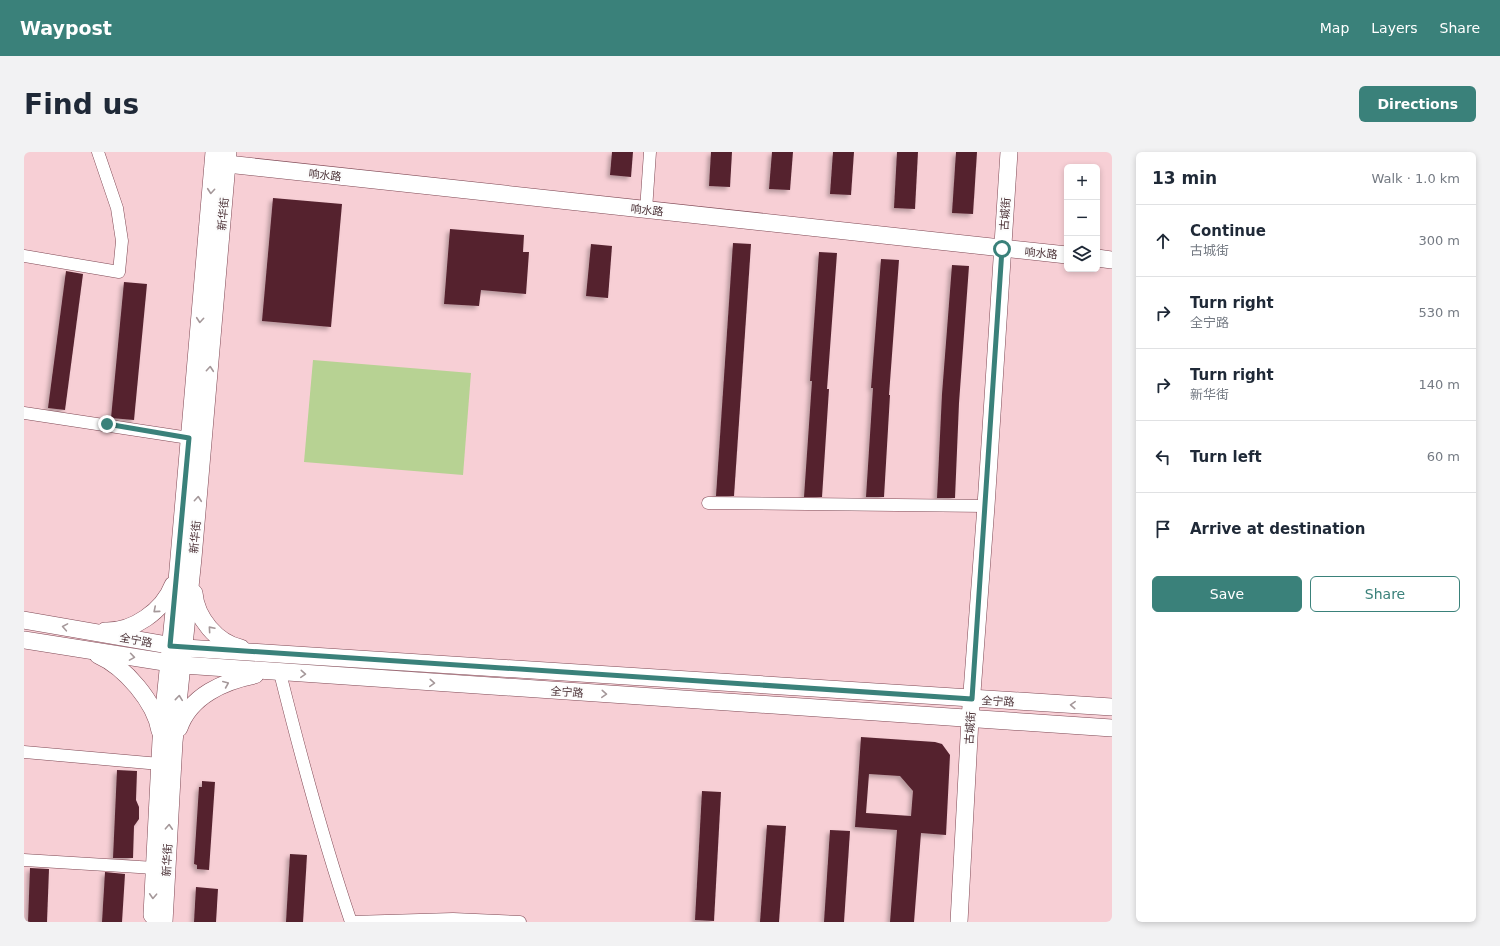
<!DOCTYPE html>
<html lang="en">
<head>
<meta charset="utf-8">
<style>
  body { margin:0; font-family:"DejaVu Sans","Noto Sans SC",sans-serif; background:#f2f2f3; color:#1f2937 }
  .controls { position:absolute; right:12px; top:12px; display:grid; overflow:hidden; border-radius:6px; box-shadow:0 2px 6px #0003 }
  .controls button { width:36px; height:36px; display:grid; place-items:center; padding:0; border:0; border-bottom:1px solid #e0e1e3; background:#fff; color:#1f2937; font:20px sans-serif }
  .stop { position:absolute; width:12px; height:12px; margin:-9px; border:3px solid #3a817a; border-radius:50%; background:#fff }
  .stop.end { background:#3a817a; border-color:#fff; box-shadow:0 1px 4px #0008 }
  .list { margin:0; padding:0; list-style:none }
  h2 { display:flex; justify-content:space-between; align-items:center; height:52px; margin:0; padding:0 16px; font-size:17px }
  h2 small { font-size:13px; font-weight:400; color:#747a83 }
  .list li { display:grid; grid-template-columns:26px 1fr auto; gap:12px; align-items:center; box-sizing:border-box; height:72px; padding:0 16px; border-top:1px solid #e0e1e3 }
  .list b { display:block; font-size:15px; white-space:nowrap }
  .list p { margin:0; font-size:13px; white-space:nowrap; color:#747a83 }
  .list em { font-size:13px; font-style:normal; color:#747a83 }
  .actions { display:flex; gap:8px; padding:12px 16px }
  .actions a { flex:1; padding:9px 0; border:1px solid #3a817a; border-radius:6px; text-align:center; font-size:14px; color:#3a817a }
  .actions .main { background:#3a817a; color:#fff }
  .icon { flex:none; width:22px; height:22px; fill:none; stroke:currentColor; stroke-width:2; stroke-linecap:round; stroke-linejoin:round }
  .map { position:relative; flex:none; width:1088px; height:770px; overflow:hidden; border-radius:6px }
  header { display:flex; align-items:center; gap:24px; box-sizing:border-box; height:56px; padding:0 20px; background:#3a817a; color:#fff }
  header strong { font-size:19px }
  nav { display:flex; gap:22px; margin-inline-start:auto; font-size:14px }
  .intro { display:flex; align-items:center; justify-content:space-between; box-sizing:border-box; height:96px; padding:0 24px }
  h1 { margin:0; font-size:28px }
  .button { padding:10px 18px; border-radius:6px; background:#3a817a; color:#fff; font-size:14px; font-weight:700 }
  main { display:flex; gap:24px; padding:0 24px }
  aside { flex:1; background:#fff; border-radius:6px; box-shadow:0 2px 6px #0003 }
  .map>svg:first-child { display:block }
</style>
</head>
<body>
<header>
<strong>Waypost</strong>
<nav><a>Map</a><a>Layers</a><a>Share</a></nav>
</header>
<div class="intro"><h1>Find us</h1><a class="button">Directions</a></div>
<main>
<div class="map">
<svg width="1088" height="770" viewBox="0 0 1088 770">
  <defs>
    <filter id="shadow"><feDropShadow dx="-3" dy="3" stdDeviation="2" flood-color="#0004"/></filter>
  </defs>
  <rect width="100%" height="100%" fill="#f7cfd5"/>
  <polygon fill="#b7d293" points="289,208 447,221 439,323 280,310"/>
  <g fill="#55222f" fill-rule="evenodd" filter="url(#shadow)">
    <polygon points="588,0 609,0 607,25 586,23"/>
    <polygon points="687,0 708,0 706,35 685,34"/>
    <polygon points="748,0 769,0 766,38 745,37"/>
    <polygon points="809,0 830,0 827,43 806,42"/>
    <polygon points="873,0 894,0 891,57 870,56"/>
    <polygon points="932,0 953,0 949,62 928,61"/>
    <polygon points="249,46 318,52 307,175 238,169"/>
    <polygon points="426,77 500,83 499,100 505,100 502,142 457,138 455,154 420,152"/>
    <polygon points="709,91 727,92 710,344 692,344"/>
    <polygon points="567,92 588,94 584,146 562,144"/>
    <polygon points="795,100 813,101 803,237 805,237 798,345 780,345 788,229 786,229"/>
    <polygon points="857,107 875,108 865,243 866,243 860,345 842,345 849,236 847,236"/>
    <polygon points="928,113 945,114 935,251 931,346 913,346 918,242"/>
    <polygon points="42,119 59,122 41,258 24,256"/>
    <polygon points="100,130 123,132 110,268 87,266"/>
    <path d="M837,585L911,590L918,592L926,603L922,683L897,681L890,770H866L873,678L831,675ZM845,622L876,624L889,639L887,664L842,661Z"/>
    <polygon points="93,618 113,619 112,648 115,655 115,667 110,674 109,706 89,706"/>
    <polygon points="178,629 191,630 185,718 173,717 173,713 170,712 175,635 178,635"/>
    <polygon points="678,639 697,640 690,769 671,768"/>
    <polygon points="743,673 762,674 755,770 736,770"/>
    <polygon points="806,678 826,679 820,770 800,770"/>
    <polygon points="266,702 283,703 279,770 262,770"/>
    <polygon points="6,716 25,717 23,770 4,770"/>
    <polygon points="81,720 101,722 98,770 78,770"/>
    <polygon points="172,735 194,737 192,770 170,770"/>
  </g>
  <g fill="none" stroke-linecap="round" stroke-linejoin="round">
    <g stroke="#7f4854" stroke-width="13">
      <g id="street">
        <polyline points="622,58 626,0"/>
        <polyline points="0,104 95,120 98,89 93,56 74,0"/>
        <polyline points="0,261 165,286"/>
        <polyline points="684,351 962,354"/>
        <path d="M256,521C277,605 299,688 327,770"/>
        <polyline points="0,600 136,612"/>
        <polyline points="0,708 131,716"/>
        <polyline points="328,770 429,767 496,770"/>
      </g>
    </g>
    <g stroke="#7f4854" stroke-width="18">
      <g id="secondary">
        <polyline points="203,12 1043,103"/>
        <polyline points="1073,106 1088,108"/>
        <path d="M170,441C172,466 193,491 217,496"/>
        <polyline points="0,468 161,496 1088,555"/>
        <path d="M81,479C109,480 139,459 149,433"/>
        <polyline points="0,488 159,513 1088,576"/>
        <path d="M74,503C101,515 131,550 136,579"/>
        <path d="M155,576C166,544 200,529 231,523"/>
        <polyline points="128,763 137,588 153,429 190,0"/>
        <polyline points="140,770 150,590 169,406 204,0"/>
        <polyline points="935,770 946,567 962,354 985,0"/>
      </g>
    </g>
    <use href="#street" stroke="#fff" stroke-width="12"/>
    <use href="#secondary" stroke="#fff" stroke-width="17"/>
  </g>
  <defs><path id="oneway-chevron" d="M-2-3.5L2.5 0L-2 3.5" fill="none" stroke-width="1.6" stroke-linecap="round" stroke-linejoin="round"/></defs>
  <g stroke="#a5989a">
    <use href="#oneway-chevron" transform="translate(187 39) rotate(95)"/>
    <use href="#oneway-chevron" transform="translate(176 168) rotate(95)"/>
    <use href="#oneway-chevron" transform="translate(186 217) rotate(-85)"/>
    <use href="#oneway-chevron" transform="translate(174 347) rotate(-85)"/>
    <use href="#oneway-chevron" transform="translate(132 458) rotate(139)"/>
    <use href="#oneway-chevron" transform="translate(41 475) rotate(-170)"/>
    <use href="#oneway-chevron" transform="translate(187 477) rotate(-131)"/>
    <use href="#oneway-chevron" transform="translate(108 505) rotate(9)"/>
    <use href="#oneway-chevron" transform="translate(279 522) rotate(4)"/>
    <use href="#oneway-chevron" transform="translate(408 531) rotate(4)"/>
    <use href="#oneway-chevron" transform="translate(202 532) rotate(-23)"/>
    <use href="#oneway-chevron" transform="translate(580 542) rotate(4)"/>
    <use href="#oneway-chevron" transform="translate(155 546) rotate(-84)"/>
    <use href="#oneway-chevron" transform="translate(1049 553) rotate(-177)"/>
    <use href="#oneway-chevron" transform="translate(145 675) rotate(-87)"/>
    <use href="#oneway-chevron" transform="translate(129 744) rotate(93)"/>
  </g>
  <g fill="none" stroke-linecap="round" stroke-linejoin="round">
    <polyline stroke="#3a817a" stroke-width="5" points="83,272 165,286 146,494 948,547 978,97"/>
  </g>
  <g text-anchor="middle" stroke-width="4" stroke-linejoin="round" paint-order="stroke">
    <g font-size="11" fill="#4b3136" stroke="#fcfcfc">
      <text transform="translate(301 23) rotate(6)" y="4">响水路</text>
      <text transform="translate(623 58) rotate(6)" y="4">响水路</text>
      <text transform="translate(199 62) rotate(-85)" y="4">新华街</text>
      <text transform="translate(981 62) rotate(-86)" y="4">古城街</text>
      <text transform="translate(1017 101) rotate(5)" y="4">响水路</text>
      <text transform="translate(171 385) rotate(-85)" y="4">新华街</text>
      <text transform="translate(112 488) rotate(10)" y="4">全宁路</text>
      <text transform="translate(543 540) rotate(4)" y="4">全宁路</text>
      <text transform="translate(974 549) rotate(3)" y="4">全宁路</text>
      <text transform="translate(946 576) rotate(-86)" y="4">古城街</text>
      <text transform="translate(143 708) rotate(-87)" y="4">新华街</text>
    </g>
  </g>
</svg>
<div class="controls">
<button>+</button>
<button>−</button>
<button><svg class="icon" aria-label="layers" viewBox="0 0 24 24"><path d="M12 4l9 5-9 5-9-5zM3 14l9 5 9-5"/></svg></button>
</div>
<div class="stop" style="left:978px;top:97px"></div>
<div class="stop end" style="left:83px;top:272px"></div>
</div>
<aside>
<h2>13 min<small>Walk · 1.0 km</small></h2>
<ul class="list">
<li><svg class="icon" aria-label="ahead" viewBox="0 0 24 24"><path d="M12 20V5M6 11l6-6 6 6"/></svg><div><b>Continue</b><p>古城街</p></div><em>300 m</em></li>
<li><svg class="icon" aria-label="right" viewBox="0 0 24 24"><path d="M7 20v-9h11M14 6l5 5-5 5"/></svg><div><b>Turn right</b><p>全宁路</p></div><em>530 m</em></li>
<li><svg class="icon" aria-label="right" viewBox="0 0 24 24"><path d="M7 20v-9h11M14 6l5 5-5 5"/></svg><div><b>Turn right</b><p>新华街</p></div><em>140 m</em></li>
<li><svg class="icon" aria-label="left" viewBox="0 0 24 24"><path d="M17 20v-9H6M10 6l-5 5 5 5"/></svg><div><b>Turn left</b></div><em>60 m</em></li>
<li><svg class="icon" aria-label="arrive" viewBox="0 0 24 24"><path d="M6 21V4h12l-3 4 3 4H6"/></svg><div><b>Arrive at destination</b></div></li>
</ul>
<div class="actions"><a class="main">Save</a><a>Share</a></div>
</aside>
</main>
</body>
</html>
